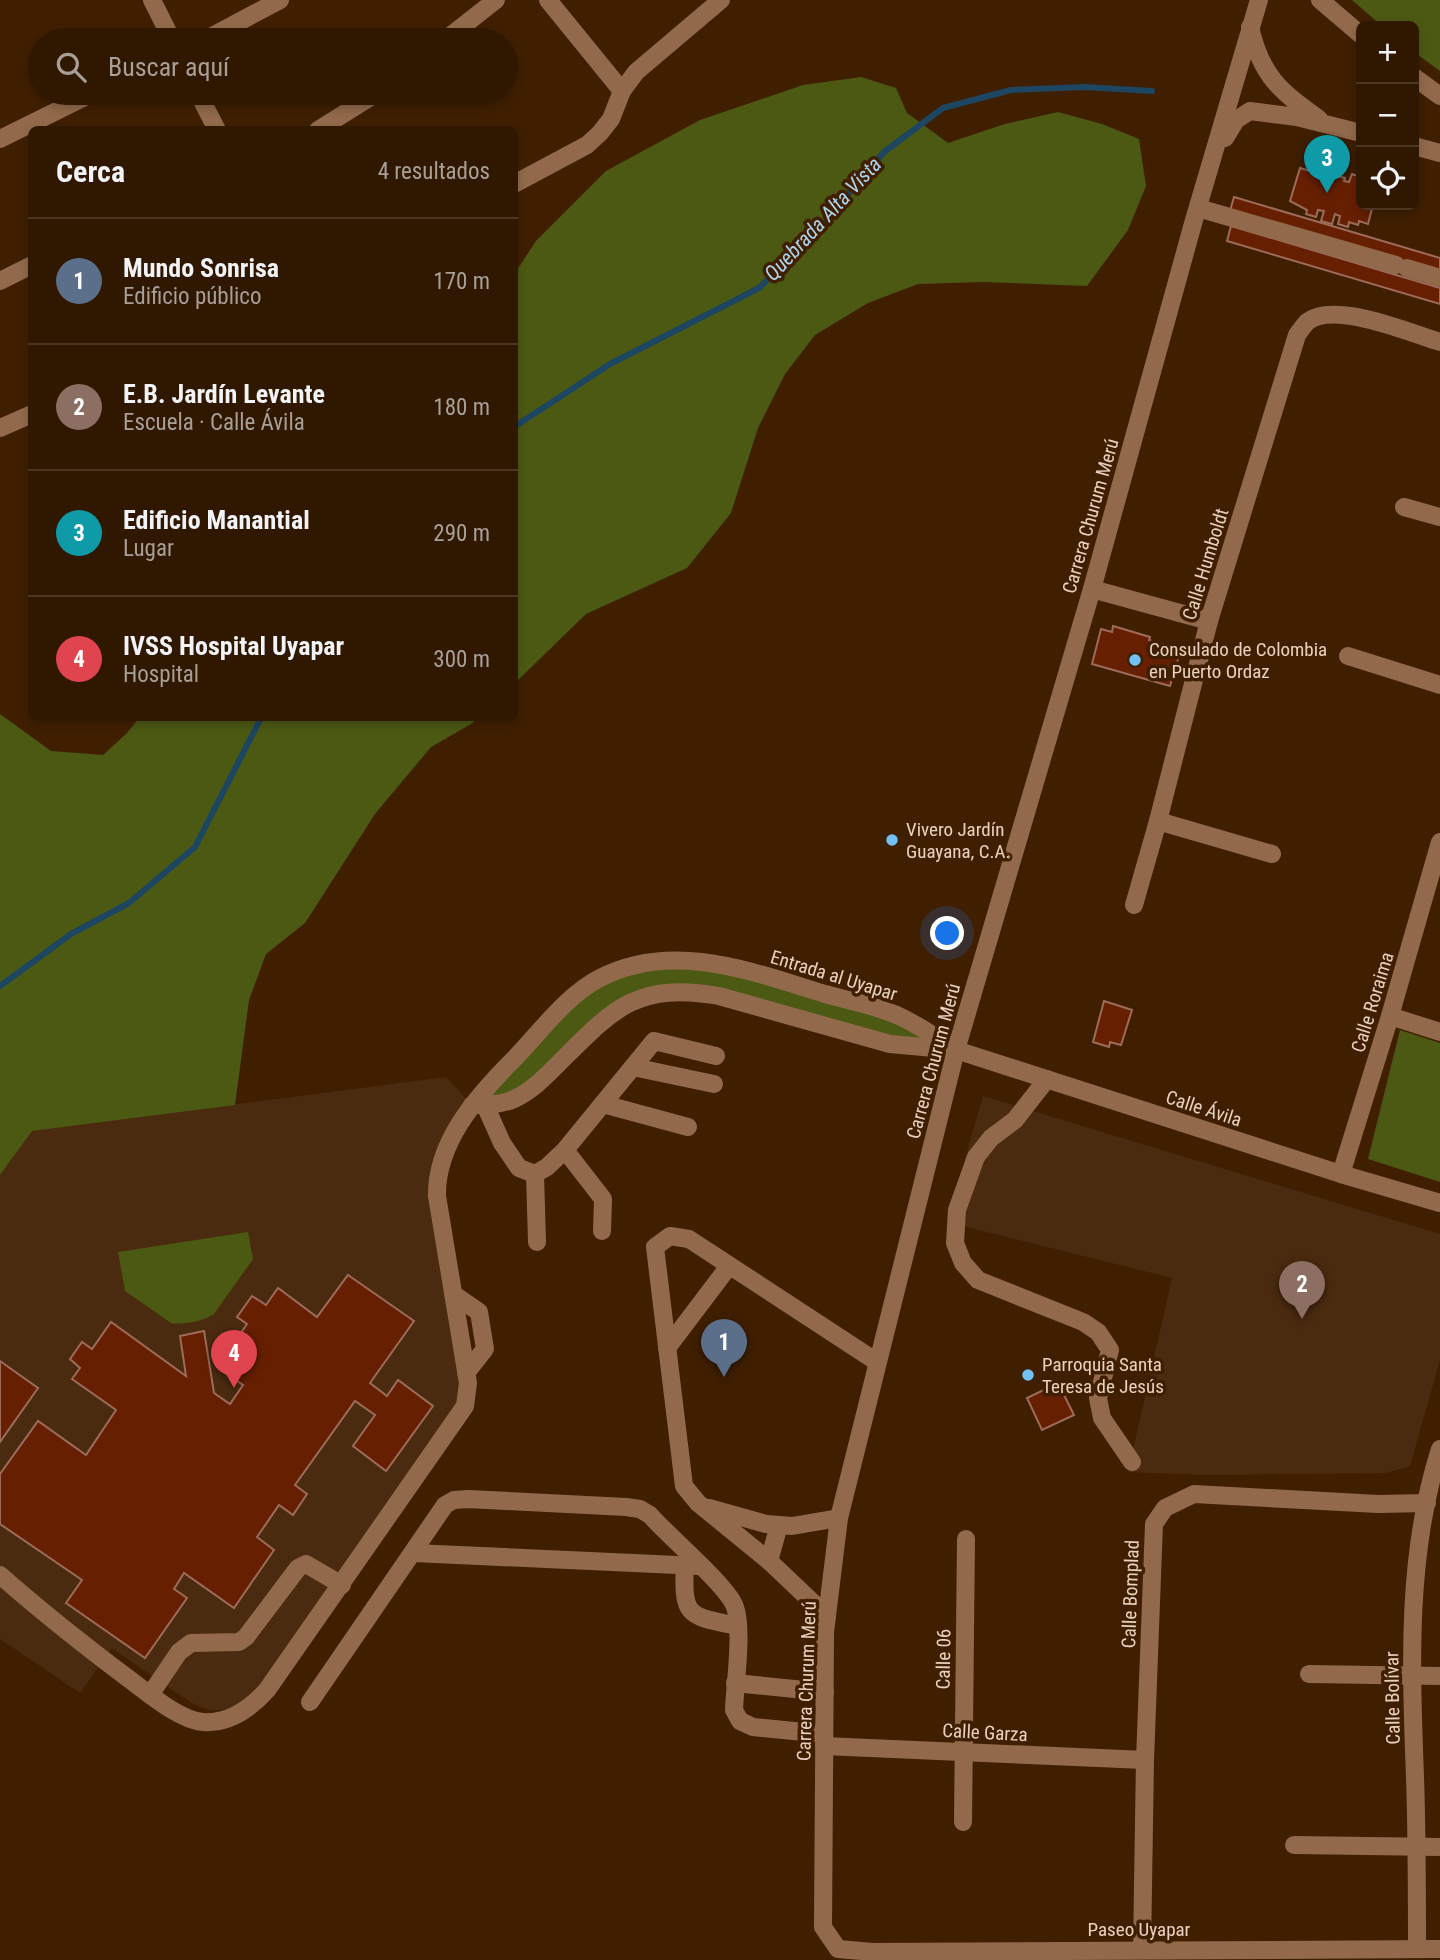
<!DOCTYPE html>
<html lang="es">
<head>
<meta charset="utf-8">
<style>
  body { margin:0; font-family:"Roboto Condensed",sans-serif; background:#38200a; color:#f1f3f6 }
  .controls { position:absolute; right:21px; top:21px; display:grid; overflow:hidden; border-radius:10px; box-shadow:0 4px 10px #0003 }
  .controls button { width:63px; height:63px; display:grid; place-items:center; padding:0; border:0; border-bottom:2px solid #4b3622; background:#301700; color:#f1f3f6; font:35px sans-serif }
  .you { position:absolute; left:948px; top:934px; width:24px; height:24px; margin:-18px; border:5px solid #fff; border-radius:50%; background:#1a73e8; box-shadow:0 0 0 10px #1a73e833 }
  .badge { display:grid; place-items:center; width:46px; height:46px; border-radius:50%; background:#72c1f5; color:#fff; font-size:23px; font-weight:700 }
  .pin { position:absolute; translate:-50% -58px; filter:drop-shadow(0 2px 4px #0008) }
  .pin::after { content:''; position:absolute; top:37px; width:24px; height:21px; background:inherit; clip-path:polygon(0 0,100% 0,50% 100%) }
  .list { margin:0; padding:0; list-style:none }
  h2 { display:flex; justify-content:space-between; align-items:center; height:91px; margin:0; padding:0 28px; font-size:30px }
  h2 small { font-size:23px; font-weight:400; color:#a89f99 }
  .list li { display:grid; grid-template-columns:46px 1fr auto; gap:21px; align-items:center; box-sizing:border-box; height:126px; padding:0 28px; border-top:2px solid #4b3622 }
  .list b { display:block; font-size:26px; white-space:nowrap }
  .list p { margin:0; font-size:23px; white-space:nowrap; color:#a89f99 }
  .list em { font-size:23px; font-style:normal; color:#a89f99 }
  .icon { flex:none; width:38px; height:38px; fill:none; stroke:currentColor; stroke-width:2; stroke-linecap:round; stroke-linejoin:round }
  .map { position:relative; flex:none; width:1440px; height:1960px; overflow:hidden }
  .search { position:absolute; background:#301700; box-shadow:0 4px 10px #0003; left:28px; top:28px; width:490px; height:77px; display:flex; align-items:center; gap:18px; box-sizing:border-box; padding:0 24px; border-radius:38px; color:#a89f99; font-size:26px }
  .panel { position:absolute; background:#301700; box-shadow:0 4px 10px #0003; left:28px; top:126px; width:490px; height:595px; border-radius:10px }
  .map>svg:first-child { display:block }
</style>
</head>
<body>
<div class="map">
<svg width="1440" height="1960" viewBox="0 0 1440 1960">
  <rect width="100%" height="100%" fill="#401f00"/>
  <g fill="#4b2b0f">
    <polygon points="446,1077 472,1105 441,1164 467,1394 266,1689 227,1710 209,1710 190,1702 112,1648 80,1693 0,1639 0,1175 31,1131"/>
    <polygon points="983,1096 1440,1234 1440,1360 1410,1466 1386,1473 1207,1475 1128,1472 1172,1278 947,1222"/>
  </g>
  <g fill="#4c5913">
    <polygon points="1352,0 1440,0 1440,71 1414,52 1414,26 1382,26"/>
    <polygon points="861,77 896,88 907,113 948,143 1005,124 1058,112 1102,124 1139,139 1146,186 1128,230 1087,286 984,282 918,284 868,303 815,335 785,374 758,428 731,513 687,568 586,614 515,683 515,273 536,241 606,171 700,120 803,85"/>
    <polygon points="0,714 51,751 103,755 127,733 139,718 478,718 471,724 431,747 375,814 305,923 266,954 249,1000 235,1105 32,1131 0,1175"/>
    <polygon points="677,960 900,1016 956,1050 890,1044 719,996 630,1001 537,1085 472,1105 583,989"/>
    <polygon points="1400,1030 1440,1043 1440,1182 1368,1159"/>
    <path d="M248,1232L253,1259L214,1314C204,1321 184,1325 171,1323L125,1291L118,1252Z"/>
  </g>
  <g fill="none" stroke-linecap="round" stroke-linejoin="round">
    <g stroke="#1c4661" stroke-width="6">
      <polyline points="514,427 610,364 759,288 813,235 884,152 943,108 1011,90 1085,87 1152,91"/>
      <polyline points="0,986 71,934 129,903 195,847 261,718"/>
    </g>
  </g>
  <g fill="#671f02" stroke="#9c6b5a" stroke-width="2">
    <polygon points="1320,165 1330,168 1328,176 1333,178 1334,175 1345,178 1344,181 1349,182 1352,174 1361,177 1361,205 1373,205 1368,224 1359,221 1358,225 1349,222 1348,227 1338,224 1340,216 1335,214 1332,224 1321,221 1324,211 1318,210 1316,217 1306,214 1307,210 1290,201 1300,168 1310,171 1310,168 1318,170"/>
    <polygon points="1234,197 1440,258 1440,273 1230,211"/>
    <polygon points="1231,226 1440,288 1440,304 1227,241"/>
    <polygon points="1113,626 1150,637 1149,640 1165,645 1163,651 1179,656 1170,686 1092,664 1101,629 1112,632"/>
    <polygon points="1104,1001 1132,1010 1121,1045 1110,1042 1109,1047 1093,1042"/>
    <polygon points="348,1275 414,1321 370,1383 387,1396 398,1380 433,1406 386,1471 353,1446 375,1415 355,1401 295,1485 307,1494 293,1515 279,1505 257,1537 274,1550 234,1608 184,1573 174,1589 187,1598 145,1658 66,1603 82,1580 0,1524 0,1474 38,1421 86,1455 116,1410 72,1379 80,1368 70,1359 82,1342 92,1349 111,1322 186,1376 180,1336 204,1331 214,1393 230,1404 243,1385 217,1367 247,1324 237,1317 252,1296 266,1305 278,1288 317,1317"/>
    <polygon points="0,1361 38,1388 0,1442"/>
    <polygon points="1058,1383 1074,1415 1042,1430 1027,1398"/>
  </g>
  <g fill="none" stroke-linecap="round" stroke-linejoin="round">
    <g stroke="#926a4b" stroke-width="18">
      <polyline points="152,0 172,40"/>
      <polyline points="548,0 622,91"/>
      <polyline points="1259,0 1194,220 1092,589 956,1050 839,1518 825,1632 823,1927 838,1949 873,1952 1440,1949"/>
      <polyline points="1320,0 1361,35"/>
      <path d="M1250,27C1261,76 1280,91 1319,119"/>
      <polyline points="205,40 280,0"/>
      <polyline points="445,40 496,0"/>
      <polyline points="1414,77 1440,96"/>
      <polyline points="198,93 217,130"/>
      <polyline points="318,130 377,93"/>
      <polyline points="1225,138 1236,120 1250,111 1297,117 1361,133"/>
      <polyline points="0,139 93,93"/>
      <polyline points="1414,146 1440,153"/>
      <polyline points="514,184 587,145 600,133 611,119 622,91 636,72 721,0"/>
      <polyline points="1198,208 1396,265"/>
      <polyline points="1407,268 1440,278"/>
      <polyline points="0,281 32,265"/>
      <polyline points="0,428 32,414"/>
      <polyline points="1404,507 1440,517"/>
      <polyline points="1092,589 1209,621"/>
      <polyline points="1348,656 1440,685"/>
      <polyline points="1158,821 1272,854"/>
      <path d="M1134,905L1158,821L1209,621L1297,335C1300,331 1304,325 1307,322C1334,300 1410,333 1440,342"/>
      <polyline points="1390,1016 1440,1032"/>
      <polyline points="633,1067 714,1084"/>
      <polyline points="1047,1079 1015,1120 991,1138 976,1157 957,1210 955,1243 963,1263 978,1280 1083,1322 1098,1332 1110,1350 1098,1398 1102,1418 1132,1462"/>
      <polyline points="603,1104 688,1127"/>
      <path d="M472,1105C486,1105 501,1105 514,1099C532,1091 546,1076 560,1062C614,1008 637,982 719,996L890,1044L956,1050L1341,1174L1440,1203"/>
      <polyline points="485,1105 502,1143 519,1168 535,1174 547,1167 565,1150 654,1041 716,1056"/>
      <polyline points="565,1150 603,1199 602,1231"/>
      <polyline points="535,1174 537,1242"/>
      <polyline points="1341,1174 1390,1016 1440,842"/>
      <polyline points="453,1294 479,1312 485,1349 466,1373"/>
      <polyline points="667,1348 729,1266"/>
      <polyline points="709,1508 766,1524 792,1526 839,1518"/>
      <polyline points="414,1553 699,1566"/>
      <polyline points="769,1561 779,1525"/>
      <path d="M685,1565C682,1618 689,1616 738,1626"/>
      <path d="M0,1575C42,1612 85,1646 129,1679C148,1693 179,1720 203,1722C229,1724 250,1709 267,1690L465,1406L468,1383L437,1196C436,1143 476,1097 512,1061C539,1034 565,996 600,978C673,940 753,972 825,994C850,1001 878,1006 901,1017C920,1026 938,1039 956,1050"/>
      <polyline points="827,1616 769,1561 698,1503 684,1486 655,1247 670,1236 689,1239 877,1362"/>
      <polyline points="1309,1674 1440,1676"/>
      <polyline points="735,1683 825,1692"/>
      <polyline points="150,1695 179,1652 191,1643 239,1642 246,1637 298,1568 306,1564 342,1585"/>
      <path d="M310,1702L445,1505L454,1500L468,1499L626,1507L640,1509L650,1515C668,1536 728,1586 735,1607C743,1630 735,1684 734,1710L740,1721L753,1727L824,1734"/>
      <polyline points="824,1746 1145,1760"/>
      <polyline points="963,1822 966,1539"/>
      <polyline points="1294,1845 1440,1847"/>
      <path d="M1417,1948C1417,1891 1417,1834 1415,1777C1411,1668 1406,1555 1440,1449"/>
      <polyline points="1142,1950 1145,1760 1154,1524 1165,1508 1194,1494 1378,1504 1427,1503"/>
    </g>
  </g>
  <g fill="#72c1f5" stroke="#401f00" stroke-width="2.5">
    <circle cx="1135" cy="660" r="7"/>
    <circle cx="892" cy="840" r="7"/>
    <circle cx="1028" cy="1375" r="7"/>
  </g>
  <g text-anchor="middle" stroke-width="7" stroke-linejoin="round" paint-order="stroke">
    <g font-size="19" fill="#e8d1c0" stroke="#401f00">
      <text transform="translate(1090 516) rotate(-74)" y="7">Carrera Churum Merú</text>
      <text transform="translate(1205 564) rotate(-73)" y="7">Calle Humboldt</text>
      <text transform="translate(834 975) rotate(17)" y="7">Entrada al Uyapar</text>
      <text transform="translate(1372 1002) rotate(-73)" y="7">Calle Roraima</text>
      <text transform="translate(933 1061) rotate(-75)" y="7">Carrera Churum Merú</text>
      <text transform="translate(1204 1108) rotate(18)" y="7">Calle Ávila</text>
      <text transform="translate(1130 1594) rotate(-88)" y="7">Calle Bomplad</text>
      <text transform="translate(943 1659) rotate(-89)" y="7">Calle 06</text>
      <text transform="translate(806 1681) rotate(-88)" y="7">Carrera Churum Merú</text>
      <text transform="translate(1392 1698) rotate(-91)" y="7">Calle Bolívar</text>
      <text transform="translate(985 1732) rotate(3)" y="7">Calle Garza</text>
      <text x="1139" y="1936">Paseo Uyapar</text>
    </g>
    <g font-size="19" fill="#e8d1c0" stroke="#401f00" text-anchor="start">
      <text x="1149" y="656">Consulado de Colombia<tspan x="1149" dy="22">en Puerto Ordaz</tspan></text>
      <text x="906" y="836">Vivero Jardín<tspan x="906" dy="22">Guayana, C.A.</tspan></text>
      <text x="1042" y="1371">Parroquia Santa<tspan x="1042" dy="22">Teresa de Jesús</tspan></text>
    </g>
    <g font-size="21" font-style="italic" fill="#aed5f0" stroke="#401f00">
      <text transform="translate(823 219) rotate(-47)" y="7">Quebrada Alta Vista</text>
    </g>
  </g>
</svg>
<div class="controls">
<button>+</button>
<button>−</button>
<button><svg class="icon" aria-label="locate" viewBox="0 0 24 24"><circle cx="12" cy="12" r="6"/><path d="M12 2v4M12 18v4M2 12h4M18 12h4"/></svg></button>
</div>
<div class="you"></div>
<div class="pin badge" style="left:724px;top:1377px;background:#5c6f8a">1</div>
<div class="pin badge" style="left:1302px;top:1319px;background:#8d6e63">2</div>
<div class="pin badge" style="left:1327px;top:193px;background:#0f9aa8">3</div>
<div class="pin badge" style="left:234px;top:1388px;background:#e0444e">4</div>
<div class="search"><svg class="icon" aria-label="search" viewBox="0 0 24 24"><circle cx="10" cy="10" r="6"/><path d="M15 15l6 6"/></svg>Buscar aquí</div>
<section class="panel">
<h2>Cerca<small>4 resultados</small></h2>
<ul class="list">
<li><span class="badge" style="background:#5c6f8a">1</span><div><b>Mundo Sonrisa</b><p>Edificio público</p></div><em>170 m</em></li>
<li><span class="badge" style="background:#8d6e63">2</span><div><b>E.B. Jardín Levante</b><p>Escuela · Calle Ávila</p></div><em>180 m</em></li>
<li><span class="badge" style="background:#0f9aa8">3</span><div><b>Edificio Manantial</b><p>Lugar</p></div><em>290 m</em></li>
<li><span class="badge" style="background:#e0444e">4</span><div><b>IVSS Hospital Uyapar</b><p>Hospital</p></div><em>300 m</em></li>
</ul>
</section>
</div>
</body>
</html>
